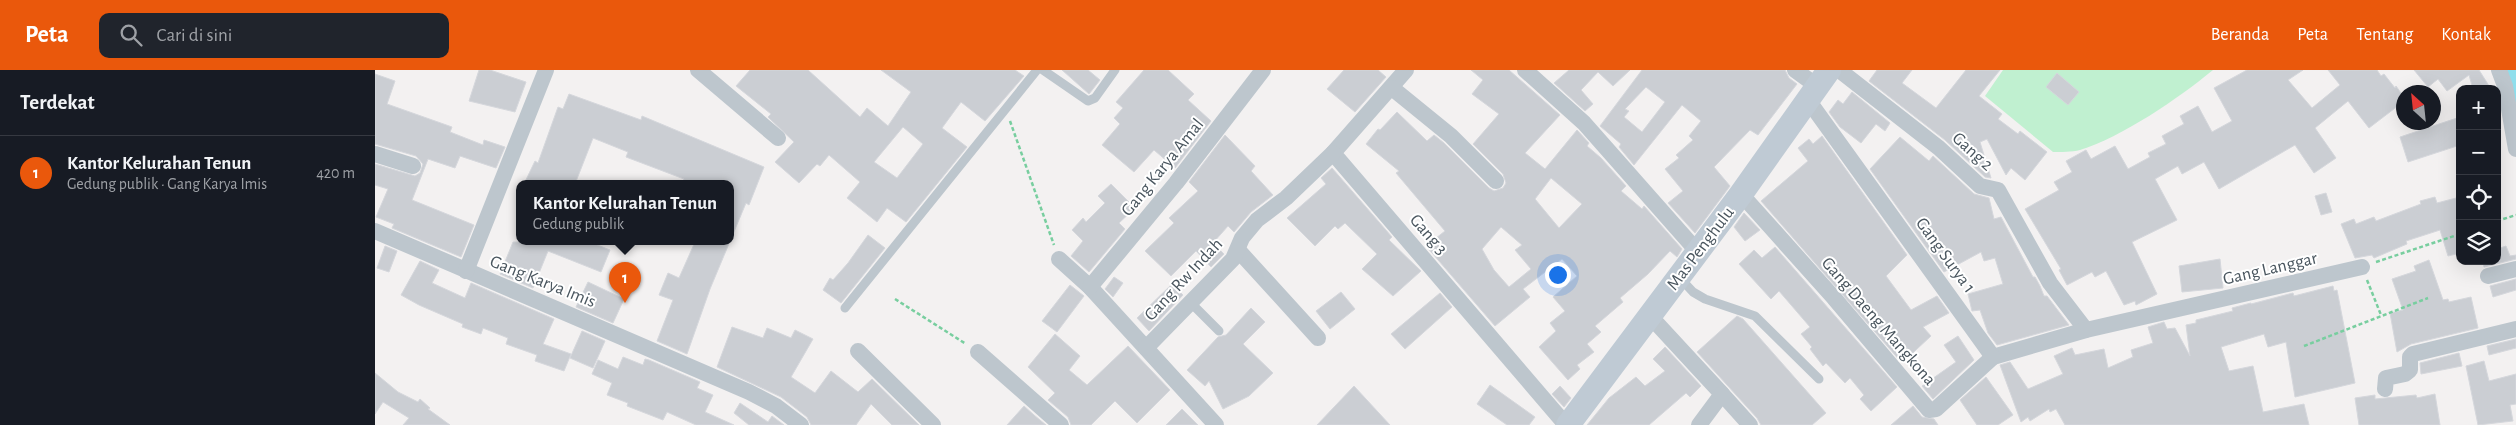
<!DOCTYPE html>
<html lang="id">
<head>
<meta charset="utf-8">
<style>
  body { margin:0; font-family:"Alegreya Sans",sans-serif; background:#20242c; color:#f1f3f6 }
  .controls { position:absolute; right:15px; top:15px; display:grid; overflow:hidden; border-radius:10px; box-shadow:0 5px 20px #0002 }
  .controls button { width:45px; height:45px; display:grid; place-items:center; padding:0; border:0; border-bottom:1px solid #363941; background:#171b24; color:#f1f3f6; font:25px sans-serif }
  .compass { position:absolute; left:2021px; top:15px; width:45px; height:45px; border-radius:50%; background:#171b24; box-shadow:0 5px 20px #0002; rotate:333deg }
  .you { position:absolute; left:1182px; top:204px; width:18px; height:18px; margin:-12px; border:4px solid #fff; border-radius:50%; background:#1a73e8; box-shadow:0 0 0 8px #1a73e833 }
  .badge { display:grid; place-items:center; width:32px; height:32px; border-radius:50%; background:#ea580c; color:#fff; font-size:16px; font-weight:700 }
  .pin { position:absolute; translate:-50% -41px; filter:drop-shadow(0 1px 2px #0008) }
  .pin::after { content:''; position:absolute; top:26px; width:18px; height:15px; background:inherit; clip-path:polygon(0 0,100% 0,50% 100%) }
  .popup { position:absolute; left:141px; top:110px; width:218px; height:65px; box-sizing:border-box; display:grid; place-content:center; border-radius:10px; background:#171b24; filter:drop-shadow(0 1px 4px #0005); font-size:16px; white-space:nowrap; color:#9ea1a6 }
  .popup b { font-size:19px; color:#f1f3f6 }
  .popup::after { content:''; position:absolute; left:50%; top:100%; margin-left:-10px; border:10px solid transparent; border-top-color:#171b24 }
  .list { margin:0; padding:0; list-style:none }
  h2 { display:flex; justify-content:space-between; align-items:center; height:65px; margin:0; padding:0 20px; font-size:21px }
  h2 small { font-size:16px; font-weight:400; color:#9ea1a6 }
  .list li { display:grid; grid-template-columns:32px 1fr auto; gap:15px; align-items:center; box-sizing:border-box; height:75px; padding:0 20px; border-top:1px solid #363941 }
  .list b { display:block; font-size:19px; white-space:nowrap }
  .list p { margin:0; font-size:16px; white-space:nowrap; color:#9ea1a6 }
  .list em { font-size:16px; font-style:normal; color:#9ea1a6 }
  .icon { flex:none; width:28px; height:28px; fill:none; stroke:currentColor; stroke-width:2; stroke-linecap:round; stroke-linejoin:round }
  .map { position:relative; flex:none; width:2141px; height:355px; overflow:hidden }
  header { display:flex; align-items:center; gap:30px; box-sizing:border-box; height:70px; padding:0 25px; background:#ea580c; color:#fff }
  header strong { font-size:24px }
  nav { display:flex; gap:28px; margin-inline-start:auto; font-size:18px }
  .search { width:350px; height:45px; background:#20242c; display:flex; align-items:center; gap:12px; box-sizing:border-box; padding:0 18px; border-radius:10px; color:#9ea1a6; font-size:19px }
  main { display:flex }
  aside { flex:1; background:#171b24 }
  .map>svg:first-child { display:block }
</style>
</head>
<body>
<header>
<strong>Peta</strong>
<div class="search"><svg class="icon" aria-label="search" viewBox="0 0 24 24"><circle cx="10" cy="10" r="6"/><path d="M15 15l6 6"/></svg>Cari di sini</div>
<nav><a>Beranda</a><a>Peta</a><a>Tentang</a><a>Kontak</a></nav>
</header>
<main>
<aside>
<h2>Terdekat<small></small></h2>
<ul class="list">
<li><span class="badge">1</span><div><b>Kantor Kelurahan Tenun</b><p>Gedung publik · Gang Karya Imis</p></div><em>420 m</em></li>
</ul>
</aside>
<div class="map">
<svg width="2141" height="355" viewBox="0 0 2141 355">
  <rect width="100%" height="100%" fill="#f3f1f1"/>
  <path fill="#c0f0d0" d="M1628,0H1838C1804,28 1747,67 1705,80C1697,82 1686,82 1678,82L1610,26Z"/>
  <polygon fill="#8edeec" points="2129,0 2141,0 2141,59"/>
  <g fill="#cbced3" stroke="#d5d7dc" fill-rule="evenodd">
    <polygon points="104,0 115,0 151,12 140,42 94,31"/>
    <path d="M375,0H433L485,47L492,38L513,56L536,22L506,0H640L649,6L610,51L586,32L567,58L592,77L531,152L512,138L502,152L472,128L485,112L454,85L445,96L442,94L424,113L400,92L419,72L393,47L396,44L361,16ZM528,57L548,74L522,108L499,92Z"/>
    <polygon points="687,0 713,0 725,10 714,24"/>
    <polygon points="769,0 793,0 819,24 813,30 836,51 800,98 779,80 759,102 727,75 745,54 739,48 748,38 741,32"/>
    <polygon points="969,0 1003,0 1011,7 980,42 952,19"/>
    <path d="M1096,0H1134L1185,45L1150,83L1170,99L1202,60L1214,73L1212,76L1226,88L1251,116L1246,121L1267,139L1269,136L1307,179L1302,187L1295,181L1273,204L1245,228L1248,232L1220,256L1226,262L1212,274L1219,282L1202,295L1205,299L1193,310L1164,277L1181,261L1175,253L1190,241L1178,227L1202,206L1187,189L1148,219L1155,227L1120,256L1051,176L1070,161L1021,103L1024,101L991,74L1003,59L1005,60L1022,42L1052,71L1059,65L1069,73L1114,118L1119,121L1128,118L1131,113L1128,104L1098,74L1124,44L1097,24L1108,10ZM1176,108L1207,134L1184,158L1160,129ZM1126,157L1147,175L1140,180L1156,199L1134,217L1119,200L1107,179Z"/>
    <polygon points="1194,0 1255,0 1238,16 1223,2 1206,20 1218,34 1210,41 1179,13"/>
    <path d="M1267,0H1410L1414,8L1422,14L1383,65L1375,60L1339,97L1355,116L1320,163L1293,133L1308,121L1290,99L1304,88L1301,85L1318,70L1314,66L1326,51L1307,35L1259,95L1244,77L1246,74L1225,56ZM1271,17L1290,32L1267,62L1249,47L1254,41L1250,39Z"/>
    <polygon points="1502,0 1537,0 1527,13 1561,38 1591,0 1625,0 1604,26 1627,44 1623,49 1643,64 1645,61 1672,82 1650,110 1636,98 1631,105 1612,69 1605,72 1616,108 1610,107 1570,70 1494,11"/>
    <polygon points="1872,0 1928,0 1913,10 1937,38 1965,15 1953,0 2002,0 2006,6 2009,4 2020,18 2021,16 2028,26 2028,32 1994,58 1973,31 1940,58 1961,88 1939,103 1920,75 1844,119 1829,92 1807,104 1803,96 1780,109 1802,150 1757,172 1782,224 1761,235 1760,231 1749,235 1731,201 1720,207 1717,202 1692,215 1684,200 1686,199 1650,139 1684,120 1679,112 1697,102 1691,91 1711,80 1716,89 1740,76 1753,99 1775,87 1773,83 1791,74 1787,66 1809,54 1805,46 1823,36 1837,62 1857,51 1839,18"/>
    <polygon points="2039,0 2104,0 2116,19 2098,19 2094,5 2072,21 2063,9 2053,17"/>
    <polygon points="1682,3 1704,22 1693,35 1671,17"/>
    <polygon points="0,4 20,11 12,34 77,57 75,62 108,75 109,70 130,77 121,98 85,86 80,98 53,89 37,130 99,155 86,187 17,158 19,154 1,147 13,119 0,115 0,94 40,106 45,103 48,94 41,86 0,74"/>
    <polygon points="1477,22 1515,53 1510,61 1501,54 1486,73 1465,57 1454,42 1463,30 1468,34"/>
    <polygon points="194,24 266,50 267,46 389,97 374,135 371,133 335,219 312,284 282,271 298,230 284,225 293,203 304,208 320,172 355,172 355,114 307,114 309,109 251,87 253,82 218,68 200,114 149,114 160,91 163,93 183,37 188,39"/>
    <polygon points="2085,47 2085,75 2033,92 2025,67"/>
    <polygon points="850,65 880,96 876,101 898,125 876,142 859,162 853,156 838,173 849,184 836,197 821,181 796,206 770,181 799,153 794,148 823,121 814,112"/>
    <polygon points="1447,66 1532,185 1511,206 1536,240 1562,226 1574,243 1548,257 1556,266 1527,293 1386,131 1433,91 1423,78 1434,69 1438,74"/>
    <polygon points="1525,67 1554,91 1558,86 1599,124 1614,128 1619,149 1626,147 1658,207 1660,207 1665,216 1669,226 1672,226 1694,255 1622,275 1613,263 1605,240 1597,241 1593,224 1628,214 1620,188 1609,191 1606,182 1569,202 1495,99"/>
    <polygon points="957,98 1017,167 1014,170 1046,201 1018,226 987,199 1002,184 970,153 963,159 960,156 940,176 912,148 951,114 946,108"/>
    <polygon points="736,114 760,138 744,153 750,159 714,202 696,186 708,171 697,160 708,148 711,152 730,133 723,126"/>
    <polygon points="1951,123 1957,142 1946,145 1940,126"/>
    <polygon points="2060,127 2062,133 2085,127 2085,165 2082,165 2085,183 2073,186 2065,160 2031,171 2032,174 1999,188 1997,185 1980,188 1966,154 1979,149 1981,154 1999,147 2001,151 2046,134 2045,131"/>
    <polygon points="1369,143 1385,160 1370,171 1359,157"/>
    <polygon points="493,165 510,178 466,233 448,220 455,208 458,210 473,193"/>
    <polygon points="138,172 215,172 235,180 226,202 173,181 158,218 125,204"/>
    <polygon points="10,176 22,181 14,202 2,198"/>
    <polygon points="2131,176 2135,186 2141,185 2141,189 2109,197 2108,191 2122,191 2122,179"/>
    <polygon points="1400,177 1522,317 1496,341 1485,329 1489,325 1475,308 1470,313 1451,293 1448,296 1435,279 1437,277 1426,264 1435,257 1404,221 1396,229 1364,194 1379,180 1387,188"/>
    <polygon points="1845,189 1848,218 1807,222 1804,196"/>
    <polygon points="2054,190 2068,230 2073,229 2074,232 2096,227 2103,258 2036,274 2022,282 2015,243 2028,240 2017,209 2041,201 2039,196"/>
    <polygon points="45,191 64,200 57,213 90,228 96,213 179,249 168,274 196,284 189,301 160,291 162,285 131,274 133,268 108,258 106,264 87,257 88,254 44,235 26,225"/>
    <polygon points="739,207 748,213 738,227 730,219"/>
    <polygon points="2141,209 2141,220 2118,227 2115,216"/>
    <polygon points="213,212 249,229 238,253 201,237"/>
    <polygon points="797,214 808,225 774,261 762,248"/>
    <polygon points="695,215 709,226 682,262 667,251"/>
    <polygon points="1958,216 1959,221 1962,220 1980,313 1920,327 1911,272 1893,277 1889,264 1846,277 1854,301 1878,296 1888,342 1929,334 1934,355 1690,355 1681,339 1675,342 1674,339 1655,351 1653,347 1646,352 1625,295 1635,292 1653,319 1688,304 1679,286 1697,278 1700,285 1729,279 1733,298 1758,287 1756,280 1778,273 1773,257 1789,252 1792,259 1800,258 1815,286 1811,255 1821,253 1821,250 1858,241 1857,238 1876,233 1876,234 1918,223 1919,226"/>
    <polygon points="966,222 980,239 955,259 941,241"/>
    <polygon points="1065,223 1077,237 1030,279 1016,264"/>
    <polygon points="876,238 890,252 868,274 898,303 874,326 848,339 834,311 830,316 812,300 843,267 851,265"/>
    <polygon points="1362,246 1368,249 1451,343 1437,355 1386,355 1382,348 1322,282"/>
    <polygon points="357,257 388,268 392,258 416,268 420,260 438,269 416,307 440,323 456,301 483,322 497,309 544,355 517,355 496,334 481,355 436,355 432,347 406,327 342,297"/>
    <polygon points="207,261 230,271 218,298 195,288"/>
    <polygon points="680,264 705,286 694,300 712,315 753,276 795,320 762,353 740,331 716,355 696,355 693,347 673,330 680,323 653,297"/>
    <polygon points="1583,266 1599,290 1558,329 1547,316 1581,292 1569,275"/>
    <polygon points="2141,269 2141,278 2114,285 2112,276"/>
    <polygon points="1290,277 1326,316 1315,327 1311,323 1274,355 1212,355 1234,328 1261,307 1270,316 1290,301 1278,289"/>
    <polygon points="2084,283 2087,296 2046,304 2045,293"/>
    <polygon points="248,287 268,295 270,289 274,290 325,312 322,318 338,325 330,342 359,355 321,355 292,342 288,350 252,336 253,333 232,325 237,313 217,304 223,290 243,299"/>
    <polygon points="2109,291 2114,311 2141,304 2141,334 2135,335 2138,351 2103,355 2091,296"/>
    <polygon points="0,303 23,322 43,332 45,329 55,338 53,339 75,355 28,355 34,348 8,332 0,344"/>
    <polygon points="1611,307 1638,345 1623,355 1602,355 1585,330"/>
    <polygon points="1115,315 1160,347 1154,355 1132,355 1102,334"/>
    <polygon points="979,316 1015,355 942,355"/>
    <polygon points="1185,316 1196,328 1189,337 1177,324"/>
    <polygon points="2060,324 2065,355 1984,355 1980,328 2000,325 2000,329 2041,325 2042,328"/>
    <polygon points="365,333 393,352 397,346 409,355 374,355 359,343"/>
    <polygon points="649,336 659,345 671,355 632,355"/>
    <polygon points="1538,336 1547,347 1559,349 1563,355 1516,355"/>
    <polygon points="807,339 823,355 791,355"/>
  </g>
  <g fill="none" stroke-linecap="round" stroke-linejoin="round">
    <g stroke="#78ce9f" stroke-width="2.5" stroke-dasharray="4 2.5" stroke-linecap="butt">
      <polyline points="635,51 679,175"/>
      <polyline points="2122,151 2141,145"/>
      <polyline points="2001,192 2085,164"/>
      <polyline points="1992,210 2006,245"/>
      <polyline points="520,229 591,274"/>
      <polyline points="1929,276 2053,228"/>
    </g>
    <g stroke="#bdc6cd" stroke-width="9">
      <polyline points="668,0 713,31 720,28 740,0"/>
      <polyline points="1305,208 1318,222 1330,229 1380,246 1444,309"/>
      <polyline points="815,232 844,261"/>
      <polyline points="470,238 662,0"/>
    </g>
    <g stroke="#bdc6cd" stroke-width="16">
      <polyline points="323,0 403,68"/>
      <polyline points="1031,0 958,83 1191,355"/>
      <polyline points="1150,0 1209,53 1322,181"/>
      <polyline points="1420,0 1442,16"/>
      <polyline points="1464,0 1564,78 1605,116 1623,120 1675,213 1711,260"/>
      <polyline points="2124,0 2130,16 2141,79"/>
      <polyline points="1017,18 1076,66 1121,111"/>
      <polyline points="1433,30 1618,287 1711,260 1987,197"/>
      <polyline points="0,84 38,96"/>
      <polyline points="1366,124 1459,228 1554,340 1561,339 1618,287"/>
      <polyline points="0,161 374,322 401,336 426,355"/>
      <polyline points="863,180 943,268"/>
      <polyline points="684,189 715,217 841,355"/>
      <polyline points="91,201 171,0"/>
      <polyline points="2113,206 2141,199"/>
      <polyline points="715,217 801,113 888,0"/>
      <polyline points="1274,245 1347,324 1324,355"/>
      <polyline points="771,278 858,189 867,168 882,150 911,128 958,83"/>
      <polyline points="483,281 558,355"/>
      <polyline points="603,282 686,355"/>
      <polyline points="2010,319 2011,308 2030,304 2035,300 2035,287 2038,284 2141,259"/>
      <polyline points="1347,324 1375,355"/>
    </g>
    <polyline stroke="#bfcad4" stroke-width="24" points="1193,355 1366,124 1454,0"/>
  </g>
  <g text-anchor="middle" stroke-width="4" stroke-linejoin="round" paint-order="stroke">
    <g font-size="18" fill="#49555e" stroke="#fff">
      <text transform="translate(1598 81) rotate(42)" y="6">Gang 2</text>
      <text transform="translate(787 97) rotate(-51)" y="6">Gang Karya Amal</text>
      <text transform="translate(1054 164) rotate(49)" y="6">Gang 3</text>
      <text transform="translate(1325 178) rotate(-53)" y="6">Mas Penghulu</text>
      <text transform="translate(1571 185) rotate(54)" y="6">Gang Surya 1</text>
      <text transform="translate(1895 198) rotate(-13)" y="6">Gang Langgar</text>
      <text transform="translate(808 209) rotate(-47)" y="6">Gang Rw Indah</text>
      <text transform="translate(168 211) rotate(22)" y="6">Gang Karya Imis</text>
      <text transform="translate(1504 251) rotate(49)" y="6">Gang Daeng Mangkona</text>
    </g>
  </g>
</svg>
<div class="controls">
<button>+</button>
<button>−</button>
<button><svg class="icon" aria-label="locate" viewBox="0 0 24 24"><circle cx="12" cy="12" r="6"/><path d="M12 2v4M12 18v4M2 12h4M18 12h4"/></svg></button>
<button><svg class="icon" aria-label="layers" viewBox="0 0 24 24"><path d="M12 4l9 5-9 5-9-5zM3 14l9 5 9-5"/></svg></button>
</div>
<svg class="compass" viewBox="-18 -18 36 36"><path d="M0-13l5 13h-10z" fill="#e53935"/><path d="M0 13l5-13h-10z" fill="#9ea1a6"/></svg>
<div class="you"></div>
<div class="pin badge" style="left:250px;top:233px">1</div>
<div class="popup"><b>Kantor Kelurahan Tenun</b>Gedung publik</div>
</div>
</main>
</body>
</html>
